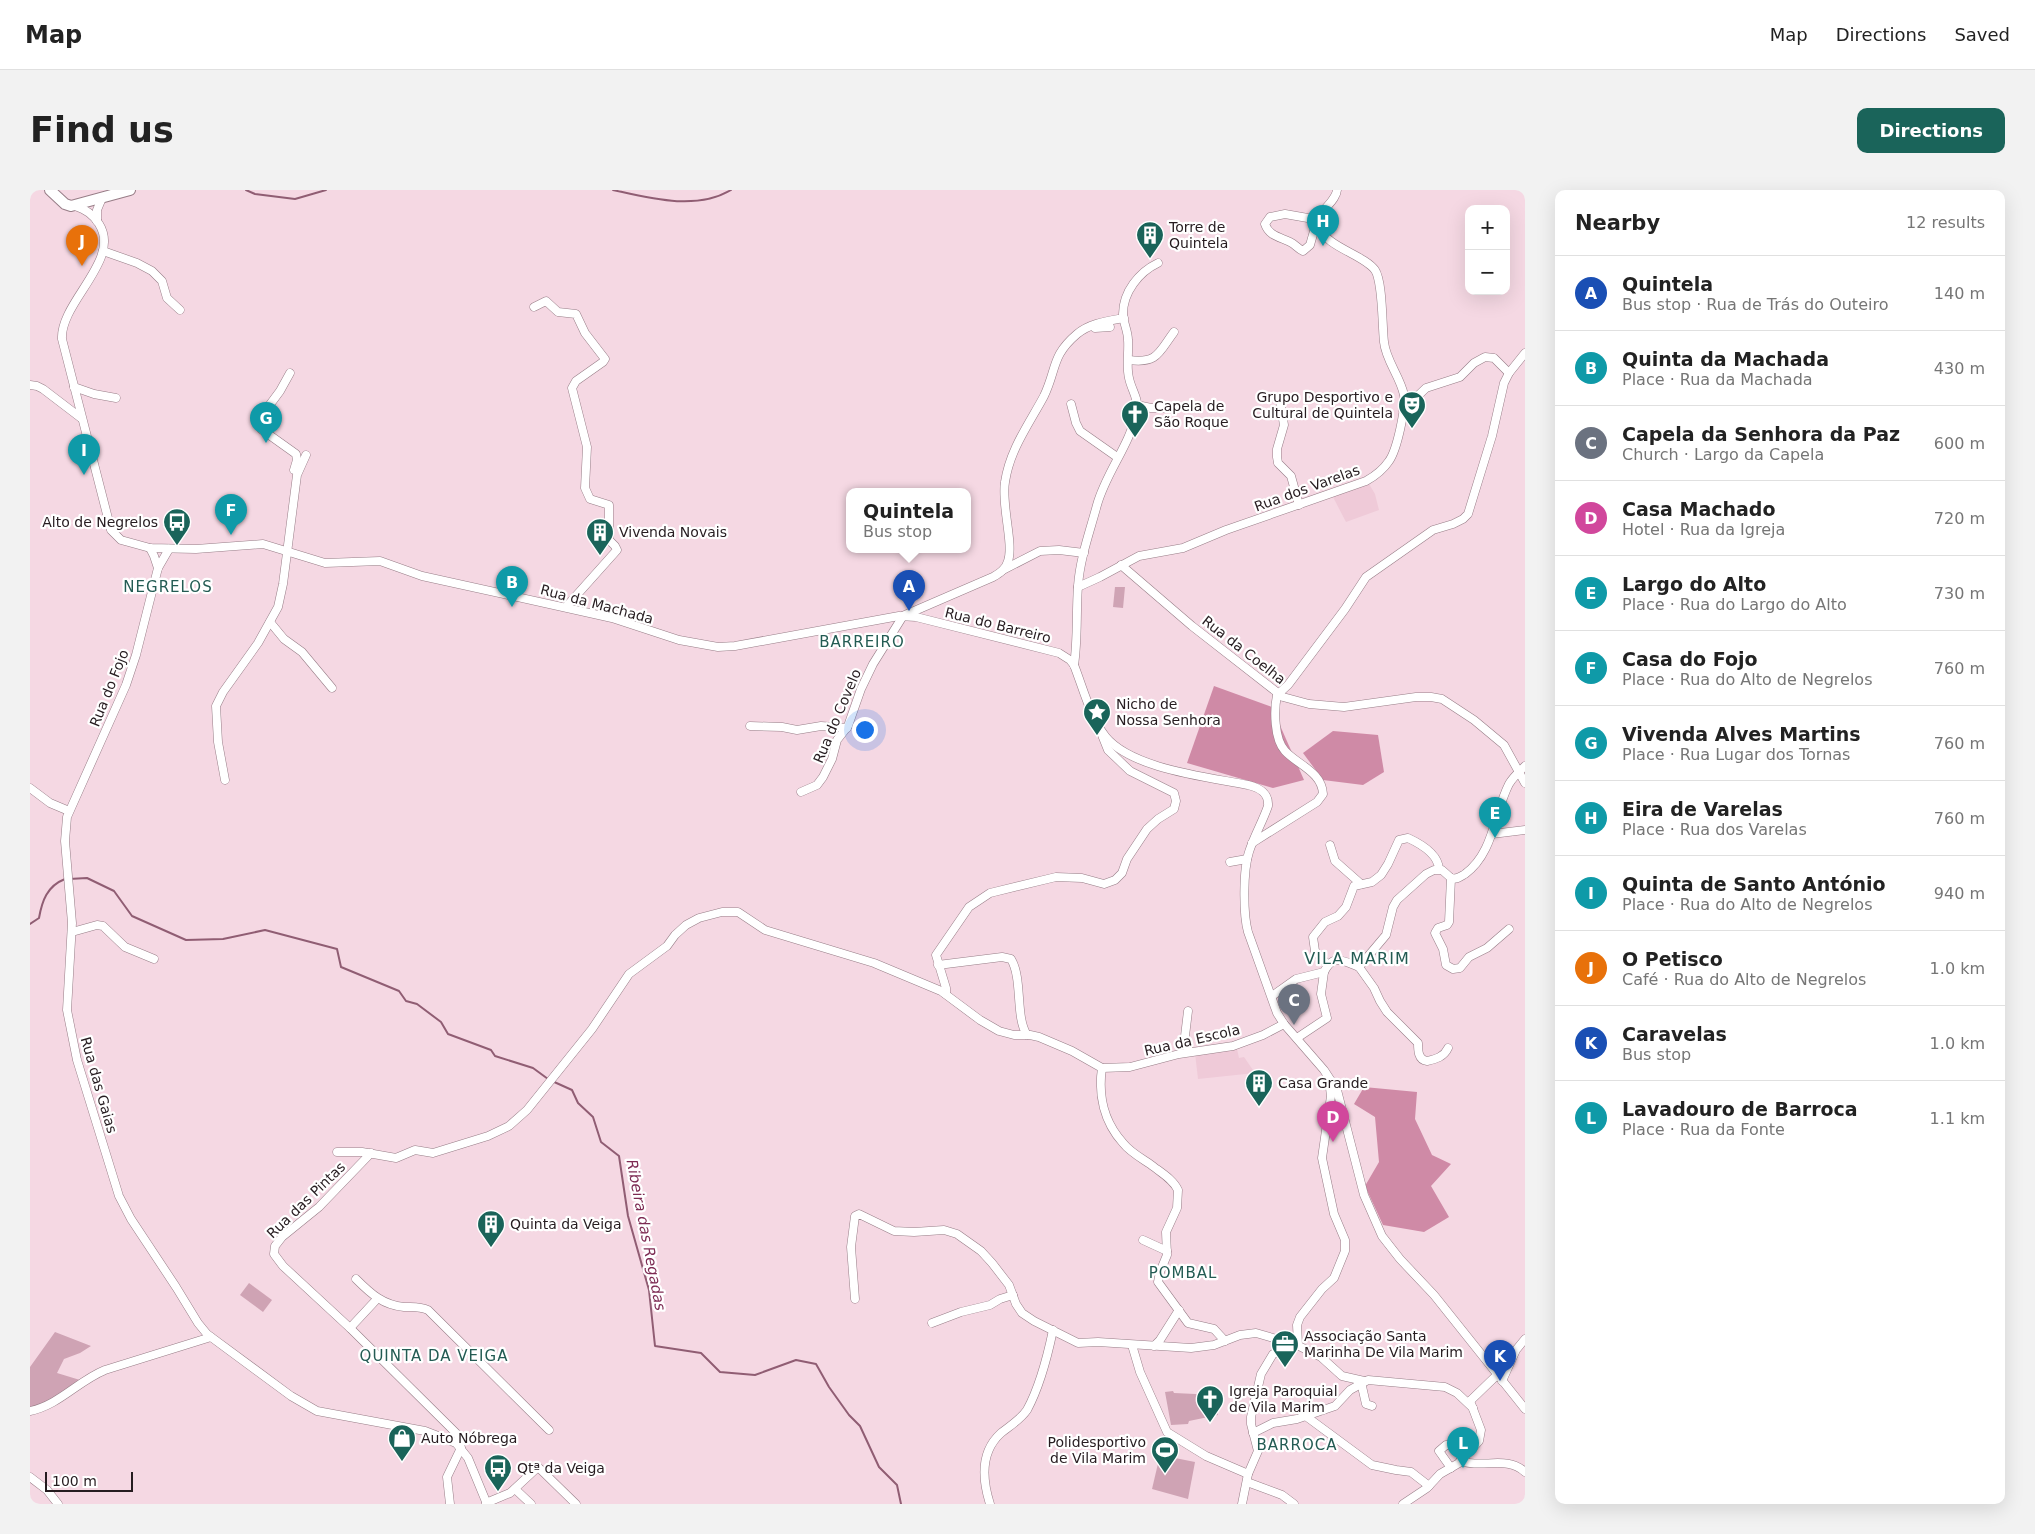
<!DOCTYPE html>
<html lang="en">
<head>
<meta charset="utf-8">
<style>
  body { margin:0; font-family:"DejaVu Sans",sans-serif; background:#f2f2f2; color:#222 }
  .controls { position:absolute; right:15px; top:15px; display:grid; overflow:hidden; border-radius:10px; box-shadow:0 5px 20px #0002 }
  .controls button { width:45px; height:45px; display:grid; place-items:center; padding:0; border:0; border-bottom:1px solid #e0e0e0; background:#fff; color:#222; font:25px sans-serif }
  .scale { position:absolute; left:15px; bottom:12px; width:88px; box-sizing:border-box; padding-left:5px; border:2px solid #261c20; border-top:0; font-size:14px; line-height:18px; white-space:nowrap; color:#261c20; -webkit-text-stroke:4px #fff; paint-order:stroke }
  .you { position:absolute; left:834px; top:539px; width:18px; height:18px; margin:-12px; border:4px solid #fff; border-radius:50%; background:#1a73e8; box-shadow:0 0 0 8px #1a73e833 }
  .badge { display:grid; place-items:center; width:32px; height:32px; border-radius:50%; background:#1a645a; color:#fff; font-size:16px; font-weight:700 }
  .pin { position:absolute; translate:-50% -41px; filter:drop-shadow(0 1px 2px #0008) }
  .pin::after { content:''; position:absolute; top:26px; width:18px; height:15px; background:inherit; clip-path:polygon(0 0,100% 0,50% 100%) }
  .popup { position:absolute; left:816px; top:298px; width:125px; height:65px; box-sizing:border-box; display:grid; place-content:center; border-radius:10px; background:#fff; filter:drop-shadow(0 1px 4px #0005); font-size:16px; white-space:nowrap; color:#767676 }
  .popup b { font-size:19px; color:#222 }
  .popup::after { content:''; position:absolute; left:50%; top:100%; margin-left:-10px; border:10px solid transparent; border-top-color:#fff }
  .list { margin:0; padding:0; list-style:none }
  h2 { display:flex; justify-content:space-between; align-items:center; height:65px; margin:0; padding:0 20px; font-size:21px }
  h2 small { font-size:16px; font-weight:400; color:#767676 }
  .list li { display:grid; grid-template-columns:32px 1fr auto; gap:15px; align-items:center; box-sizing:border-box; height:75px; padding:0 20px; border-top:1px solid #e0e0e0 }
  .list b { display:block; font-size:19px; white-space:nowrap }
  .list p { margin:0; font-size:16px; white-space:nowrap; color:#767676 }
  .list em { font-size:16px; font-style:normal; color:#767676 }
  .map { position:relative; flex:none; width:1495px; height:1314px; overflow:hidden; border-radius:10px }
  header { display:flex; align-items:center; gap:30px; box-sizing:border-box; height:70px; padding:0 25px; background:#fff; border-bottom:1px solid #e0e0e0 }
  header strong { font-size:24px }
  nav { display:flex; gap:28px; margin-inline-start:auto; font-size:18px }
  .intro { display:flex; align-items:center; justify-content:space-between; box-sizing:border-box; height:120px; padding:0 30px }
  h1 { margin:0; font-size:35px }
  .button { padding:12px 22px; border-radius:10px; background:#1a645a; color:#fff; font-size:18px; font-weight:700 }
  main { display:flex; gap:30px; padding:0 30px }
  aside { flex:1; background:#fff; border-radius:10px; box-shadow:0 5px 20px #0002 }
  .map>svg:first-child { display:block }
</style>
</head>
<body>
<header>
<strong>Map</strong>
<nav><a>Map</a><a>Directions</a><a>Saved</a></nav>
</header>
<div class="intro"><h1>Find us</h1><a class="button">Directions</a></div>
<main>
<div class="map">
<svg width="1495" height="1314" viewBox="0 0 1495 1314">
  <rect width="100%" height="100%" fill="#f5d8e3"/>
  <g fill="#efcad8">
    <polygon points="1339,294 1345,304 1349,320 1316,332 1303,307"/>
    <polygon points="1207,859 1209,868 1214,867 1225,883 1168,889 1165,863"/>
  </g>
  <g fill="#cfa3b4">
    <polygon points="1085,397 1095,397 1093,418 1083,417"/>
    <polygon points="219,1093 242,1110 233,1122 210,1105"/>
    <polygon points="25,1142 61,1156 50,1163 34,1169 27,1183 50,1190 18,1212 0,1218 0,1177"/>
    <polygon points="1143,1201 1144,1203 1187,1205 1188,1225 1159,1231 1158,1234 1141,1235 1135,1202"/>
    <polygon points="1130,1265 1165,1272 1158,1309 1122,1299"/>
  </g>
  <g fill="#cf8aa6">
    <polygon points="1184,496 1242,517 1274,590 1243,598 1157,573"/>
    <polygon points="1303,541 1348,545 1354,582 1333,595 1293,590 1273,563"/>
    <polygon points="1334,897 1387,902 1385,929 1402,965 1421,974 1401,996 1419,1027 1394,1042 1353,1035 1335,996 1349,972 1345,927 1324,914"/>
  </g>
  <g fill="none" stroke-linecap="round" stroke-linejoin="round">
    <g stroke="#905d73" stroke-width="2">
      <polyline points="216,0 225,4 265,9 296,0"/>
      <path d="M583,0C619,8 666,21 701,0"/>
      <polyline points="39,689 57,688 84,701 102,726 156,750 193,749 235,740 307,759 311,777 369,801 376,811 387,814 411,832 418,844 461,860 465,866 503,878 518,889"/>
      <path d="M0,734L9,728C12,711 17,696 35,689"/>
      <polyline points="522,891 542,900 548,913 563,927 571,952 589,966 598,1026 619,1100 625,1156 671,1163 690,1182 725,1185 766,1170 786,1174 799,1197 819,1225 830,1236 849,1277 867,1295 871,1314"/>
    </g>
    <g stroke="#977d87" stroke-width="9">
      <g id="minor">
        <path d="M45,16C56,20 63,24 69,34C92,70 30,112 32,149L81,340L91,350L120,358L166,359L233,354L295,373L350,371L392,386L582,428L649,450L688,457L705,456L869,426L886,427L1029,463L1040,470L1044,475C1053,498 1060,526 1075,546C1101,579 1178,587 1218,595C1230,598 1239,603 1238,616C1233,631 1224,646 1219,662C1213,680 1213,724 1218,742L1247,823L1254,834L1294,880L1307,900L1334,1005L1352,1046L1370,1069L1404,1105L1495,1219"/>
        <path d="M1289,30L1255,24L1240,27L1235,34C1239,46 1250,47 1260,52C1265,54 1268,59 1273,61L1280,55L1284,41L1290,38"/>
        <polyline points="67,31 67,20 72,8"/>
        <polyline points="73,61 107,73 122,81 132,91 137,108 150,120"/>
        <polyline points="504,117 516,111 528,122 546,124 555,143 575,169 573,172 546,191 542,198 557,257 555,298 560,309 579,315 579,350 585,356 587,360 536,417"/>
        <polyline points="1065,138 1080,137"/>
        <path d="M1099,170C1128,174 1129,162 1144,142"/>
        <polyline points="260,183 250,201 227,232 231,239 266,264 267,270 264,280"/>
        <polyline points="0,195 7,196 13,199 51,228"/>
        <polyline points="44,197 64,204 86,208"/>
        <polyline points="1250,211 1254,235 1247,259 1247,267 1248,273 1261,286 1269,315"/>
        <polyline points="1041,214 1046,233 1050,241 1087,267"/>
        <polyline points="1107,215 1121,218 1136,218"/>
        <polyline points="1373,220 1396,198 1430,187 1444,173 1455,167 1464,168 1479,183"/>
        <polyline points="120,358 124,366 128,378"/>
        <polyline points="139,359 128,378 106,465 96,495 37,627 35,651 42,733 37,820 47,870 89,1006 101,1029 146,1097 168,1133 177,1144 261,1206 287,1221 395,1241 426,1253 438,1268 457,1314"/>
        <polyline points="1091,375 1162,436 1253,507 1279,514 1314,517 1386,507 1401,507 1412,509 1444,530 1474,555 1495,593"/>
        <polyline points="973,380 1010,361 1029,360 1054,363"/>
        <path d="M1048,397L1070,387L1109,366L1153,358L1196,340L1336,291C1345,286 1353,280 1359,271C1367,260 1376,218 1374,205C1370,186 1356,171 1354,152C1352,136 1353,92 1345,80C1333,64 1295,57 1289,36C1285,22 1306,13 1307,0"/>
        <path d="M875,425L963,387C970,383 976,379 978,371C984,354 971,314 975,292C980,259 999,234 1014,206C1027,179 1021,166 1047,144C1060,133 1078,131 1094,128"/>
        <polyline points="240,432 254,449 272,462 302,498"/>
        <path d="M1044,475C1048,449 1046,422 1048,396C1050,368 1060,341 1067,315C1076,282 1101,254 1107,220C1109,209 1101,199 1099,188C1096,176 1099,162 1098,150C1098,141 1093,132 1093,124C1093,102 1109,82 1128,73"/>
        <polyline points="720,536 752,537 767,540 791,536 817,538"/>
        <polyline points="195,590 188,552 186,516 193,502 228,453 248,417 253,394 267,285 276,265"/>
        <polyline points="0,598 20,613 39,621"/>
        <polyline points="771,602 787,595 793,587 802,569 807,550 818,536 831,499 843,474 873,426"/>
        <polyline points="1462,644 1495,640"/>
        <path d="M1222,653L1287,612L1293,604C1292,582 1268,575 1255,561C1244,549 1244,520 1247,505L1258,495L1315,419L1336,387L1403,340L1423,334L1433,329L1438,324L1462,246L1474,193L1479,183L1495,163"/>
        <polyline points="1300,655 1305,671 1331,694"/>
        <polyline points="1200,672 1217,669"/>
        <polyline points="1421,688 1419,732 1417,735 1408,738 1405,743 1413,759 1416,775 1423,779 1430,778 1439,767 1457,758 1479,739"/>
        <path d="M1421,688C1426,690 1430,687 1435,684C1464,663 1464,623 1479,594C1483,587 1489,582 1495,576"/>
        <polyline points="42,742 67,735 73,736 95,757 124,769"/>
        <path d="M1297,774L1285,761L1283,747L1295,732L1308,726L1316,717L1324,696L1342,692L1351,685L1358,674L1369,650L1378,648C1391,654 1408,664 1409,679"/>
        <path d="M908,775L972,767L981,769C993,789 985,827 997,845"/>
        <polyline points="1329,777 1356,745 1363,717 1367,710 1396,684 1404,680 1412,680 1421,688"/>
        <path d="M1329,777L1344,798L1350,811L1357,822L1388,853C1388,860 1388,870 1397,871C1406,869 1414,867 1418,858"/>
        <polyline points="916,804 916,798 906,765 939,717 960,703 1026,687 1052,688 1074,694 1085,690 1092,683 1097,669 1117,639 1128,629 1144,619 1146,611 1144,603 1100,581 1078,560 1072,545"/>
        <path d="M1242,806L1266,789L1294,782C1303,763 1313,771 1329,777"/>
        <polyline points="1158,821 1155,846 1159,862"/>
        <polyline points="1267,848 1297,828 1291,804 1294,782"/>
        <path d="M1072,878C1068,905 1074,932 1093,953C1100,962 1111,968 1120,974C1130,982 1143,989 1148,1000L1147,1018L1136,1042L1137,1065L1130,1082L1128,1092L1158,1133L1184,1139L1195,1151"/>
        <polyline points="307,962 332,962 366,968 385,960 403,963 458,946 479,936 497,920 562,839 599,784 637,756 645,745 656,735 669,728 692,722 708,722 735,740 844,773 911,801 950,830 969,841 984,845 1000,845 1009,847 1042,861 1072,878 1100,877 1149,864 1203,856 1233,845 1254,834"/>
        <polyline points="341,963 289,1017 252,1047 245,1056 244,1064 253,1076 320,1138 428,1245 431,1258 417,1287 420,1314"/>
        <polyline points="1113,1050 1137,1061"/>
        <path d="M326,1089C341,1104 353,1115 374,1117C383,1117 390,1116 398,1120L519,1240"/>
        <polyline points="825,1109 821,1057 825,1026 829,1024 864,1041 884,1042 914,1040 927,1044 951,1061 962,1073 979,1095 986,1114 992,1123 1004,1131 1048,1153 1068,1152 1161,1158 1184,1155 1210,1145 1226,1143 1267,1155 1291,1167 1312,1186 1334,1191"/>
        <polyline points="902,1133 931,1122 960,1115 970,1109 983,1105"/>
        <polyline points="320,1138 347,1109"/>
        <polyline points="1102,1155 1110,1182 1137,1242 1176,1266 1218,1284"/>
        <polyline points="1124,1156 1130,1150 1149,1120"/>
        <polyline points="1472,1191 1486,1160 1495,1149"/>
        <polyline points="1331,1192 1336,1214 1342,1216"/>
        <path d="M0,1221C29,1215 48,1191 75,1180L181,1147"/>
        <polyline points="1277,1227 1342,1275 1366,1280 1381,1282 1399,1296"/>
        <polyline points="1223,1243 1243,1233 1267,1229 1305,1216 1320,1200 1338,1190 1415,1197 1427,1203 1443,1218"/>
        <path d="M1430,1271C1452,1279 1477,1265 1495,1282"/>
        <polyline points="1421,1278 1409,1261 1416,1255 1421,1255"/>
        <polyline points="0,1287 17,1300 28,1314"/>
        <polyline points="1217,1292 1252,1305 1264,1314"/>
        <polyline points="485,1299 501,1314"/>
        <polyline points="456,1313 480,1303 508,1277 546,1314"/>
        <path d="M960,1314C952,1289 950,1262 971,1243C980,1236 991,1229 997,1220C1009,1198 1018,1164 1023,1140"/>
        <polyline points="1212,1314 1218,1284 1228,1261 1221,1234 1221,1227 1231,1184 1243,1164 1265,1157 1268,1154 1267,1135 1270,1127 1292,1099 1304,1088 1315,1061 1315,1050 1304,1024 1292,968 1301,906 1299,890"/>
        <polyline points="1373,1314 1397,1298 1410,1284 1429,1273 1449,1251 1451,1240 1440,1211 1467,1185"/>
      </g>
    </g>
    <g stroke="#977d87" stroke-width="12">
      <polyline id="major" points="20,0 35,14 41,16 100,0"/>
    </g>
    <use href="#minor" stroke="#fff" stroke-width="8"/>
    <use href="#major" stroke="#fff" stroke-width="10"/>
  </g>
  <defs>
    <g id="building-pin" transform="scale(1.4375)"><path d="M0 17L-7.5 6A9.5 9.5 0 1 1 7.5 6Z" fill="#1a645a" stroke="#fff"/><path d="M-4-6H4V6H1V3H-1V6H-4ZM-2.5-4.3h1.7v1.8h-1.7ZM.8-4.3h1.7v1.8H.8ZM-2.5-1h1.7V.8h-1.7ZM.8-1h1.7V.8H.8Z" fill="#fff"/></g>
    <g id="theatre-pin" transform="scale(1.4375)"><path d="M0 17L-7.5 6A9.5 9.5 0 1 1 7.5 6Z" fill="#1a645a" stroke="#fff"/><path d="M-5-5.5Q0-4 5-5.5V0Q5 5 0 6Q-5 5-5 0ZM-3.3-2.5H-1v1.5H-3.3ZM1-2.5H3.3v1.5H1ZM-2.8 1Q0 5.5 2.8 1Z" fill="#fff"/></g>
    <g id="church-pin" transform="scale(1.4375)"><path d="M0 17L-7.5 6A9.5 9.5 0 1 1 7.5 6Z" fill="#1a645a" stroke="#fff"/><path d="M-1.2-6h2.4v3.5h3.3v2.4h-3.3V6h-2.4V-.1h-3.3v-2.4h3.3Z" fill="#fff"/></g>
    <g id="bus-pin" transform="scale(1.4375)"><path d="M0 17L-7.5 6A9.5 9.5 0 1 1 7.5 6Z" fill="#1a645a" stroke="#fff"/><path d="M-5-6H5V4H4V6H2V4H-2V6H-4V4H-5ZM-3.5-4V0h7V-4ZM-3.5 1.2v1.5H-2V1.2ZM2 1.2v1.5H3.5V1.2Z" fill="#fff"/></g>
    <g id="sight-pin" transform="scale(1.4375)"><path d="M0 17L-7.5 6A9.5 9.5 0 1 1 7.5 6Z" fill="#1a645a" stroke="#fff"/><path d="M0-6L1.8-2.2L6-1.7L2.9 1.2L3.7 5.4L0 3.3L-3.7 5.4L-2.9 1.2L-6-1.7L-1.8-2.2Z" fill="#fff"/></g>
    <g id="office-pin" transform="scale(1.4375)"><path d="M0 17L-7.5 6A9.5 9.5 0 1 1 7.5 6Z" fill="#1a645a" stroke="#fff"/><path d="M-6-3h4V-5.5h4V-3h4V5H-6ZM-1-4.5V-3h2v-1.5ZM-6 0V1H6V0Z" fill="#fff"/></g>
    <g id="shop-pin" transform="scale(1.4375)"><path d="M0 17L-7.5 6A9.5 9.5 0 1 1 7.5 6Z" fill="#1a645a" stroke="#fff"/><path d="M-5-2.5h2.3a2.7 3.5 0 0 1 5.4 0H5L5.5 6h-11ZM-1.5-2.5h3a1.5 2.3 0 0 0-3 0Z" fill="#fff"/></g>
    <g id="stadium-pin" transform="scale(1.4375)"><path d="M0 17L-7.5 6A9.5 9.5 0 1 1 7.5 6Z" fill="#1a645a" stroke="#fff"/><path d="M0-5a6.5 5 0 1 0 0 10a6.5 5 0 1 0 0-10ZM-3.5-1.8h7v3.6h-7Z" fill="#fff"/></g>
  </defs>
  <g fill-rule="evenodd">
    <use href="#building-pin" x="1120" y="45"/>
    <use href="#theatre-pin" x="1382" y="215"/>
    <use href="#church-pin" x="1105" y="224"/>
    <use href="#bus-pin" x="147" y="332"/>
    <use href="#building-pin" x="570" y="342"/>
    <use href="#sight-pin" x="1067" y="522"/>
    <use href="#building-pin" x="1229" y="893"/>
    <use href="#building-pin" x="461" y="1034"/>
    <use href="#office-pin" x="1255" y="1154"/>
    <use href="#church-pin" x="1180" y="1209"/>
    <use href="#shop-pin" x="372" y="1248"/>
    <use href="#stadium-pin" x="1135" y="1260"/>
    <use href="#bus-pin" x="468" y="1278"/>
  </g>
  <g text-anchor="middle" stroke-width="4.5" stroke-linejoin="round" paint-order="stroke">
    <g font-size="14" fill="#261c20" stroke="#fff" text-anchor="start">
      <text x="1139" y="42">Torre de<tspan x="1139" dy="16">Quintela</tspan></text>
      <text x="1363" y="212" text-anchor="end">Grupo Desportivo e<tspan x="1363" dy="16">Cultural de Quintela</tspan></text>
      <text x="1124" y="221">Capela de<tspan x="1124" dy="16">São Roque</tspan></text>
      <text x="128" y="337" text-anchor="end">Alto de Negrelos</text>
      <text x="589" y="347">Vivenda Novais</text>
      <text x="1086" y="519">Nicho de<tspan x="1086" dy="16">Nossa Senhora</tspan></text>
      <text x="1248" y="898">Casa Grande</text>
      <text x="480" y="1039">Quinta da Veiga</text>
      <text x="1274" y="1151">Associação Santa<tspan x="1274" dy="16">Marinha De Vila Marim</tspan></text>
      <text x="1199" y="1206">Igreja Paroquial<tspan x="1199" dy="16">de Vila Marim</tspan></text>
      <text x="391" y="1253">Auto Nóbrega</text>
      <text x="1116" y="1257" text-anchor="end">Polidesportivo<tspan x="1116" dy="16">de Vila Marim</tspan></text>
      <text x="487" y="1283">Qtª da Veiga</text>
    </g>
    <g font-size="14" fill="#261c20" stroke="#fff">
      <text transform="translate(1277 298) rotate(-20)" y="5">Rua dos Varelas</text>
      <text transform="translate(567 414) rotate(15)" y="5">Rua da Machada</text>
      <text transform="translate(968 435) rotate(14)" y="5">Rua do Barreiro</text>
      <text transform="translate(1214 460) rotate(38)" y="5">Rua da Coelha</text>
      <text transform="translate(79 498) rotate(-68)" y="5">Rua do Fojo</text>
      <text transform="translate(807 526) rotate(-67)" y="5">Rua do Covelo</text>
      <text transform="translate(1162 850) rotate(-13)" y="5">Rua da Escola</text>
      <text transform="translate(69 895) rotate(74)" y="5">Rua das Gaias</text>
      <text transform="translate(276 1010) rotate(-44)" y="5">Rua das Pintas</text>
    </g>
    <g font-size="15" letter-spacing="1" fill="#235b53" stroke="#fff">
      <text x="138" y="402">NEGRELOS</text>
      <text x="832" y="457">BARREIRO</text>
      <text x="1153" y="1088">POMBAL</text>
      <text x="404" y="1171">QUINTA DA VEIGA</text>
      <text x="1267" y="1260">BARROCA</text>
    </g>
    <g font-size="15" font-style="italic" fill="#7d2b53" stroke="#fff">
      <text transform="translate(616 1045) rotate(79)" y="5">Ribeira das Regadas</text>
    </g>
    <g font-size="16" letter-spacing="1" fill="#235b53" stroke="#fff">
      <text x="1327" y="774">VILA MARIM</text>
    </g>
  </g>
</svg>
<div class="controls">
<button>+</button>
<button>−</button>
</div>
<div class="scale">100 m</div>
<div class="you"></div>
<div class="pin badge" style="left:879px;top:421px;background:#1a4fb4">A</div>
<div class="popup"><b>Quintela</b>Bus stop</div>
<div class="pin badge" style="left:482px;top:417px;background:#0f9aa8">B</div>
<div class="pin badge" style="left:1264px;top:835px;background:#6b7280">C</div>
<div class="pin badge" style="left:1303px;top:952px;background:#d1479c">D</div>
<div class="pin badge" style="left:1465px;top:648px;background:#0f9aa8">E</div>
<div class="pin badge" style="left:201px;top:345px;background:#0f9aa8">F</div>
<div class="pin badge" style="left:236px;top:253px;background:#0f9aa8">G</div>
<div class="pin badge" style="left:1293px;top:56px;background:#0f9aa8">H</div>
<div class="pin badge" style="left:54px;top:285px;background:#0f9aa8">I</div>
<div class="pin badge" style="left:52px;top:76px;background:#e8710a">J</div>
<div class="pin badge" style="left:1470px;top:1191px;background:#1a4fb4">K</div>
<div class="pin badge" style="left:1433px;top:1278px;background:#0f9aa8">L</div>
</div>
<aside>
<h2>Nearby<small>12 results</small></h2>
<ul class="list">
<li><span class="badge" style="background:#1a4fb4">A</span><div><b>Quintela</b><p>Bus stop · Rua de Trás do Outeiro</p></div><em>140 m</em></li>
<li><span class="badge" style="background:#0f9aa8">B</span><div><b>Quinta da Machada</b><p>Place · Rua da Machada</p></div><em>430 m</em></li>
<li><span class="badge" style="background:#6b7280">C</span><div><b>Capela da Senhora da Paz</b><p>Church · Largo da Capela</p></div><em>600 m</em></li>
<li><span class="badge" style="background:#d1479c">D</span><div><b>Casa Machado</b><p>Hotel · Rua da Igreja</p></div><em>720 m</em></li>
<li><span class="badge" style="background:#0f9aa8">E</span><div><b>Largo do Alto</b><p>Place · Rua do Largo do Alto</p></div><em>730 m</em></li>
<li><span class="badge" style="background:#0f9aa8">F</span><div><b>Casa do Fojo</b><p>Place · Rua do Alto de Negrelos</p></div><em>760 m</em></li>
<li><span class="badge" style="background:#0f9aa8">G</span><div><b>Vivenda Alves Martins</b><p>Place · Rua Lugar dos Tornas</p></div><em>760 m</em></li>
<li><span class="badge" style="background:#0f9aa8">H</span><div><b>Eira de Varelas</b><p>Place · Rua dos Varelas</p></div><em>760 m</em></li>
<li><span class="badge" style="background:#0f9aa8">I</span><div><b>Quinta de Santo António</b><p>Place · Rua do Alto de Negrelos</p></div><em>940 m</em></li>
<li><span class="badge" style="background:#e8710a">J</span><div><b>O Petisco</b><p>Café · Rua do Alto de Negrelos</p></div><em>1.0 km</em></li>
<li><span class="badge" style="background:#1a4fb4">K</span><div><b>Caravelas</b><p>Bus stop</p></div><em>1.0 km</em></li>
<li><span class="badge" style="background:#0f9aa8">L</span><div><b>Lavadouro de Barroca</b><p>Place · Rua da Fonte</p></div><em>1.1 km</em></li>
</ul>
</aside>
</main>
</body>
</html>
